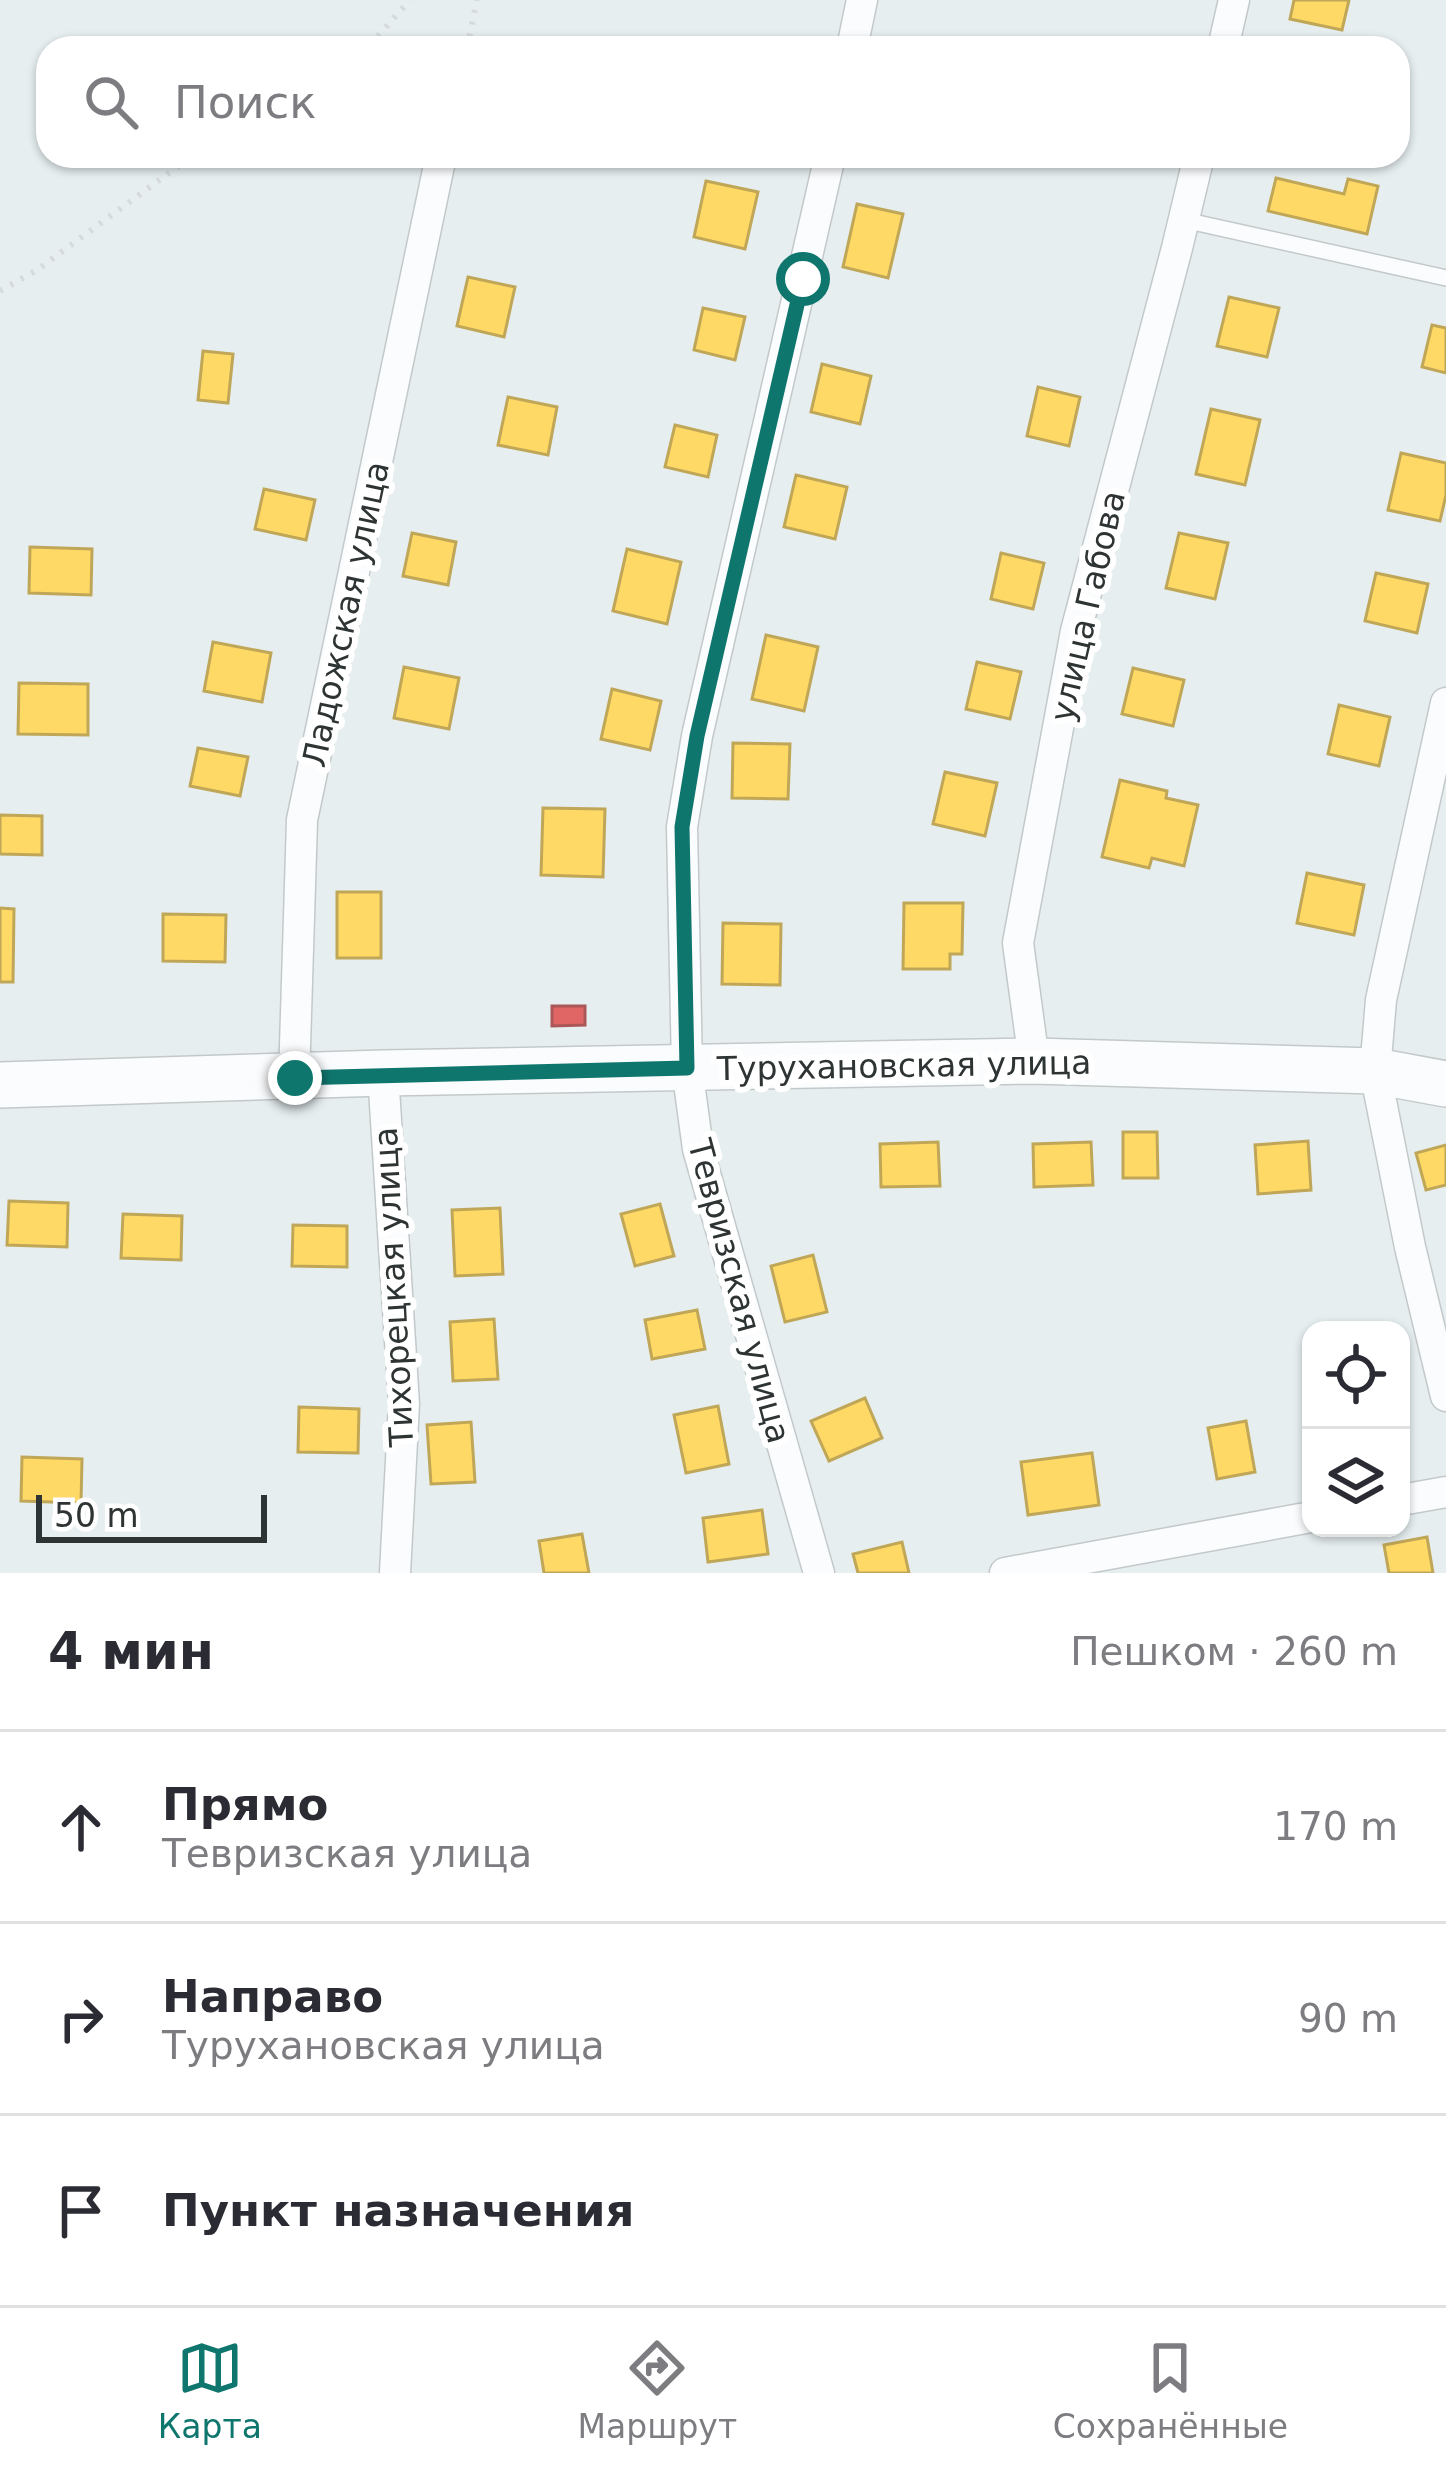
<!DOCTYPE html>
<html lang="ru">
<head>
<meta charset="utf-8">
<style>
  body { margin:0; font-family:"DejaVu Sans",sans-serif; background:#f7f7f7; color:#2b2b33 }
  .controls { position:absolute; right:36px; bottom:36px; display:grid; overflow:hidden; border-radius:24px; box-shadow:0 3px 9px #0004 }
  .controls button { width:108px; height:108px; display:grid; place-items:center; padding:0; border:0; border-bottom:3px solid #e1e1e2; background:#fff; color:#2b2b33; font:60px sans-serif }
  .scale { position:absolute; left:36px; bottom:30px; width:231px; box-sizing:border-box; padding-left:12px; border:6px solid #2e3334; border-top:0; font-size:33px; line-height:42px; white-space:nowrap; color:#2e3334; -webkit-text-stroke:9px #fff; paint-order:stroke }
  .stop { position:absolute; width:36px; height:36px; margin:-27px; border:9px solid #0f766e; border-radius:50%; background:#fff }
  .stop.end { background:#0f766e; border-color:#fff; box-shadow:0 3px 12px #0008 }
  .list { margin:0; padding:0; list-style:none }
  h2 { display:flex; justify-content:space-between; align-items:center; height:156px; margin:0; padding:0 48px; font-size:51px }
  h2 small { font-size:39px; font-weight:400; color:#7c7c81 }
  .list li { display:grid; grid-template-columns:78px 1fr auto; gap:36px; align-items:center; box-sizing:border-box; height:192px; padding:0 48px; border-top:3px solid #e1e1e2 }
  .list b { display:block; font-size:45px; white-space:nowrap }
  .list p { margin:0; font-size:39px; white-space:nowrap; color:#7c7c81 }
  .list em { font-size:39px; font-style:normal; color:#7c7c81 }
  .icon { flex:none; width:66px; height:66px; fill:none; stroke:currentColor; stroke-width:2; stroke-linecap:round; stroke-linejoin:round }
  .map { position:relative; flex:none; width:1446px; height:1573px; overflow:hidden }
  .search { position:absolute; background:#fff; box-shadow:0 3px 9px #0004; left:36px; right:36px; top:36px; height:132px; display:flex; align-items:center; gap:30px; box-sizing:border-box; padding:0 42px; border-radius:36px; color:#7c7c81; font-size:45px }
  .sheet { height:732px; background:#fff }
  nav { display:flex; justify-content:space-around; align-items:center; box-sizing:border-box; height:168px; border-top:3px solid #e1e1e2; background:#fff; font-size:33px; color:#7c7c81 }
  nav a { display:grid; justify-items:center; gap:6px }
  nav .on { color:#0f766e }
  .map>svg:first-child { display:block }
</style>
</head>
<body>
<div class="map">
<svg width="1446" height="1573" viewBox="0 0 1446 1573">
  <rect width="100%" height="100%" fill="#e6eef0"/>
  <g fill="#ffd966" stroke="#c0a757" stroke-width="3">
    <polygon points="1294,0 1349,0 1342,30 1290,19"/>
    <polygon points="1276,178 1344,194 1348,179 1378,186 1367,234 1268,211"/>
    <polygon points="706,181 758,192 745,249 694,237"/>
    <polygon points="857,204 903,214 888,278 843,267"/>
    <polygon points="468,277 515,287 504,337 457,326"/>
    <polygon points="1229,297 1279,308 1267,357 1217,346"/>
    <polygon points="703,308 745,317 735,360 694,350"/>
    <polygon points="1432,325 1446,328 1446,373 1422,367"/>
    <polygon points="203,351 233,354 228,403 198,400"/>
    <polygon points="822,364 871,376 860,424 811,412"/>
    <polygon points="1038,387 1080,397 1069,446 1027,436"/>
    <polygon points="508,397 557,407 548,455 498,445"/>
    <polygon points="1211,409 1260,420 1245,485 1196,474"/>
    <polygon points="675,425 717,435 708,477 665,467"/>
    <polygon points="1401,453 1446,463 1446,495 1440,521 1388,510"/>
    <polygon points="796,475 847,487 835,539 784,527"/>
    <polygon points="264,489 315,500 306,540 255,529"/>
    <polygon points="412,533 456,542 448,585 403,576"/>
    <polygon points="1179,533 1228,543 1215,599 1166,588"/>
    <polygon points="30,547 92,549 91,595 29,593"/>
    <polygon points="627,549 681,562 667,624 613,611"/>
    <polygon points="1001,553 1044,563 1033,609 991,599"/>
    <polygon points="1376,573 1428,584 1417,633 1365,621"/>
    <polygon points="766,635 818,647 804,711 752,699"/>
    <polygon points="213,642 271,653 262,702 204,691"/>
    <polygon points="977,662 1021,672 1010,719 966,709"/>
    <polygon points="404,667 459,678 449,729 394,718"/>
    <polygon points="1133,668 1184,680 1173,726 1122,714"/>
    <polygon points="19,683 88,684 88,735 18,734"/>
    <polygon points="612,689 661,701 650,750 601,739"/>
    <polygon points="1339,705 1390,717 1379,766 1328,754"/>
    <polygon points="733,743 790,744 788,799 732,798"/>
    <polygon points="198,748 248,757 240,796 190,786"/>
    <polygon points="945,772 997,783 985,836 933,824"/>
    <polygon points="1120,780 1167,791 1166,798 1198,805 1184,866 1152,858 1149,868 1102,857"/>
    <polygon points="543,808 605,809 603,877 541,875"/>
    <polygon points="0,815 42,816 42,855 0,854"/>
    <polygon points="1307,873 1364,885 1354,935 1297,923"/>
    <rect x="337" y="892" width="44" height="66"/>
    <polygon points="904,903 963,903 962,954 950,954 950,969 903,969"/>
    <polygon points="0,908 14,909 13,982 0,982"/>
    <polygon points="163,914 226,915 225,962 163,961"/>
    <polygon points="723,923 781,924 780,985 722,984"/>
    <polygon points="1123,1132 1157,1132 1158,1178 1123,1178"/>
    <polygon points="1308,1141 1311,1190 1258,1194 1255,1145"/>
    <polygon points="938,1142 940,1186 881,1187 880,1144"/>
    <polygon points="1091,1142 1093,1185 1034,1187 1033,1144"/>
    <polygon points="1446,1145 1446,1185 1426,1190 1416,1153"/>
    <polygon points="9,1201 68,1203 67,1247 7,1245"/>
    <polygon points="660,1204 674,1256 635,1266 621,1214"/>
    <polygon points="500,1208 503,1274 455,1276 452,1210"/>
    <polygon points="123,1214 182,1216 181,1260 121,1258"/>
    <polygon points="293,1225 347,1226 347,1267 292,1266"/>
    <polygon points="813,1255 827,1312 785,1322 771,1266"/>
    <polygon points="697,1310 705,1349 652,1359 645,1320"/>
    <polygon points="494,1319 498,1379 453,1381 450,1322"/>
    <polygon points="865,1398 882,1438 829,1461 811,1421"/>
    <polygon points="718,1406 729,1464 686,1473 674,1415"/>
    <polygon points="299,1407 359,1409 358,1453 298,1452"/>
    <polygon points="1246,1421 1255,1472 1217,1479 1208,1428"/>
    <polygon points="471,1422 475,1482 431,1484 427,1425"/>
    <polygon points="1092,1453 1099,1505 1028,1515 1021,1462"/>
    <polygon points="22,1457 82,1459 81,1503 21,1501"/>
    <polygon points="762,1510 768,1554 708,1562 703,1518"/>
    <polygon points="582,1534 589,1573 544,1573 539,1541"/>
    <polygon points="1427,1537 1433,1573 1389,1573 1384,1545"/>
    <polygon points="902,1542 909,1573 858,1573 853,1554"/>
  </g>
  <polygon fill="#e06666" stroke="#ab5757" stroke-width="3" points="552,1006 585,1006 585,1025 552,1026"/>
  <g fill="none" stroke-linecap="round" stroke-linejoin="round">
    <g stroke="#c3c9cb" stroke-width="18">
      <polyline id="lane" points="1184,220 1446,278"/>
    </g>
    <g stroke="#c3c9cb" stroke-width="33">
      <g id="street">
        <polyline points="852,48 862,0"/>
        <polyline points="1223,48 1234,0"/>
        <polyline points="1446,703 1381,1000 1375,1071 1410,1247 1446,1396"/>
        <polyline points="1034,1061 1018,943 1076,631 1177,248 1199,156"/>
        <polyline points="383,1073 404,1404 395,1573"/>
        <polyline points="294,1078 302,820 441,156"/>
        <polyline points="1401,1500 1446,1492"/>
        <polyline points="819,1573 698,1149 687,1068 682,827 697,736 830,156"/>
        <polyline points="1005,1573 1311,1517"/>
      </g>
    </g>
    <g stroke="#c3c9cb" stroke-width="48">
      <polyline id="secondary" points="0,1085 383,1073 1034,1061 1375,1071 1446,1084"/>
    </g>
    <g stroke="#d7dada" stroke-width="6" stroke-dasharray="3 9" stroke-linecap="butt">
      <polyline points="357,48 376,38 410,0"/>
      <polyline points="467,48 477,0"/>
      <polyline points="0,291 37,270 192,156"/>
    </g>
    <use href="#lane" stroke="#fbfcfd" stroke-width="15"/>
    <use href="#street" stroke="#fbfcfd" stroke-width="30"/>
    <use href="#secondary" stroke="#fbfcfd" stroke-width="45"/>
  </g>
  <g fill="none" stroke-linecap="round" stroke-linejoin="round">
    <polyline stroke="#0f766e" stroke-width="15" points="295,1078 687,1068 682,827 697,736 803,279"/>
  </g>
  <g text-anchor="middle" stroke-width="12" stroke-linejoin="round" paint-order="stroke">
    <g font-size="33" fill="#2e3334" stroke="#fff">
      <text transform="translate(1087 606) rotate(-77)" y="12">улица Габова</text>
      <text transform="translate(345 614) rotate(-78)" y="12">Ладожская улица</text>
      <text transform="translate(904 1065) rotate(-1)" y="12">Турухановская улица</text>
      <text transform="translate(393 1287) rotate(-93)" y="12">Тихорецкая улица</text>
      <text transform="translate(740 1291) rotate(75)" y="12">Тевризская улица</text>
    </g>
  </g>
</svg>
<div class="controls">
<button><svg class="icon" aria-label="locate" viewBox="0 0 24 24"><circle cx="12" cy="12" r="6"/><path d="M12 2v4M12 18v4M2 12h4M18 12h4"/></svg></button>
<button><svg class="icon" aria-label="layers" viewBox="0 0 24 24"><path d="M12 4l9 5-9 5-9-5zM3 14l9 5 9-5"/></svg></button>
</div>
<div class="scale">50 m</div>
<div class="stop" style="left:803px;top:279px"></div>
<div class="stop end" style="left:295px;top:1078px"></div>
<div class="search"><svg class="icon" aria-label="search" viewBox="0 0 24 24"><circle cx="10" cy="10" r="6"/><path d="M15 15l6 6"/></svg>Поиск</div>
</div>
<section class="sheet">
<h2>4 мин<small>Пешком · 260 m</small></h2>
<ul class="list">
<li><svg class="icon" aria-label="ahead" viewBox="0 0 24 24"><path d="M12 20V5M6 11l6-6 6 6"/></svg><div><b>Прямо</b><p>Тевризская улица</p></div><em>170 m</em></li>
<li><svg class="icon" aria-label="right" viewBox="0 0 24 24"><path d="M7 20v-9h11M14 6l5 5-5 5"/></svg><div><b>Направо</b><p>Турухановская улица</p></div><em>90 m</em></li>
<li><svg class="icon" aria-label="arrive" viewBox="0 0 24 24"><path d="M6 21V4h12l-3 4 3 4H6"/></svg><div><b>Пункт назначения</b></div></li>
</ul>
</section>
<nav>
<a class="on"><svg class="icon" aria-label="map" viewBox="0 0 24 24"><path d="M3 6l6-2 6 2 6-2v14l-6 2-6-2-6 2zM9 4v14M15 6v14"/></svg>Карта</a>
<a><svg class="icon" aria-label="directions" viewBox="0 0 24 24"><path d="M12 3l9 9-9 9-9-9zM9 14v-3h6M13 9l2 2-2 2"/></svg>Маршрут</a>
<a><svg class="icon" aria-label="saved" viewBox="0 0 24 24"><path d="M7 4h10v16l-5-4-5 4z"/></svg>Сохранённые</a>
</nav>
</body>
</html>
